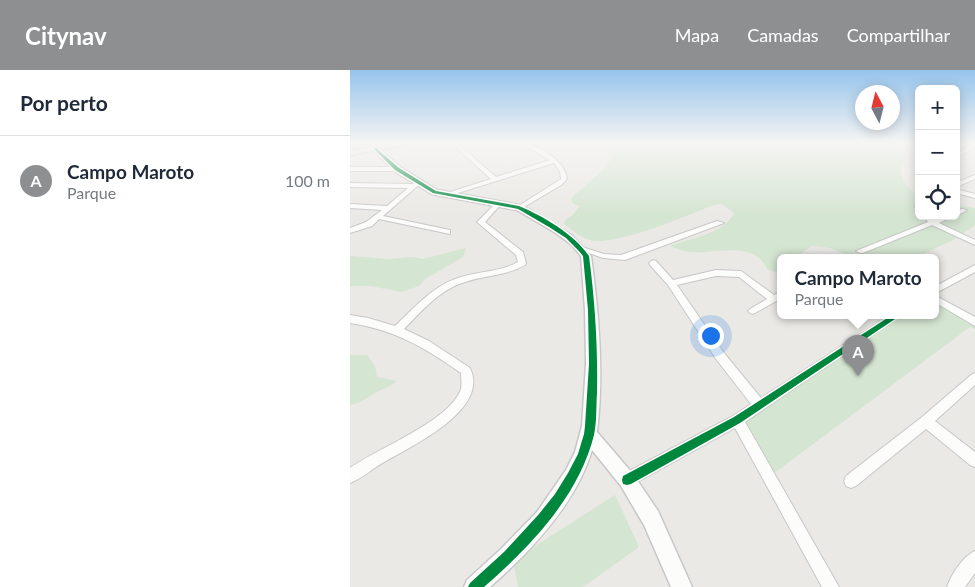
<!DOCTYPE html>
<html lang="pt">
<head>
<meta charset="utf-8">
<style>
  body { margin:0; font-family:Lato,sans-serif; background:#f2f2f3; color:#1f2937 }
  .controls { position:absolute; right:15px; top:15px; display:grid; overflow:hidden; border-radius:8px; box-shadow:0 2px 12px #0003 }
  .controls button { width:45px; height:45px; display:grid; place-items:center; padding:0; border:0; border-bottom:1px solid #e0e1e3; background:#fff; color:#1f2937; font:25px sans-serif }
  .compass { position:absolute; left:505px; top:15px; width:45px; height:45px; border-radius:50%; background:#fff; box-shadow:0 2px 12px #0003; rotate:353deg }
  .you { position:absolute; left:360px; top:265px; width:18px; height:18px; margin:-12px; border:4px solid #fff; border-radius:50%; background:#1a73e8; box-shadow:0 0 0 8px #1a73e833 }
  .badge { display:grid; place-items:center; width:32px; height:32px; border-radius:50%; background:#8d8f90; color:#fff; font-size:16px; font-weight:700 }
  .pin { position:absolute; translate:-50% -41px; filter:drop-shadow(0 1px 2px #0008) }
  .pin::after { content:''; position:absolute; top:26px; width:18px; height:15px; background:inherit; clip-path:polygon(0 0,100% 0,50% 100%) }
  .popup { position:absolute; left:427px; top:184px; width:162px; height:65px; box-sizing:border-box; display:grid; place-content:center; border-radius:8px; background:#fff; filter:drop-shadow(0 1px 4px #0005); font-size:16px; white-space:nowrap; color:#747a83 }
  .popup b { font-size:19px; color:#1f2937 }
  .popup::after { content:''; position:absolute; left:50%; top:100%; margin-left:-10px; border:10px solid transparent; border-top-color:#fff }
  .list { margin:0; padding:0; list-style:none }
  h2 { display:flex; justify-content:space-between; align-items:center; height:65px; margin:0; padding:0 20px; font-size:21px }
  h2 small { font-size:16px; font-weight:400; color:#747a83 }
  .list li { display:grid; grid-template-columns:32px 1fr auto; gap:15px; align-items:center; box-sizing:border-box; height:90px; padding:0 20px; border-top:1px solid #e0e1e3 }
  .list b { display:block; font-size:19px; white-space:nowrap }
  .list p { margin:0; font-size:16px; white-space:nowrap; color:#747a83 }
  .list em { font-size:16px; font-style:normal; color:#747a83 }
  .icon { flex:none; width:28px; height:28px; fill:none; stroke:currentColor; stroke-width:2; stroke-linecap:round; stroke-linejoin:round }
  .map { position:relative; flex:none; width:625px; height:517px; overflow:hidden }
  header { display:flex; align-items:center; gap:30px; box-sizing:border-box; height:70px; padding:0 25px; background:#8d8f90; color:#fff }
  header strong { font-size:24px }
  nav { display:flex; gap:28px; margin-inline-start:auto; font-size:18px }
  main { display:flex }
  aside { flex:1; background:#fff }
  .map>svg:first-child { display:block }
</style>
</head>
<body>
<header>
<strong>Citynav</strong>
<nav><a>Mapa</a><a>Camadas</a><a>Compartilhar</a></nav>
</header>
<main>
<aside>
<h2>Por perto<small></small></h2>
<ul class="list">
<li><span class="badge">A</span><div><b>Campo Maroto</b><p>Parque</p></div><em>100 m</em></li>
</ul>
</aside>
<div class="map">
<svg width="625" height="517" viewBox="0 0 625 517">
  <rect width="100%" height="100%" fill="#eae9e5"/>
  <g fill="#d4e5d1">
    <path d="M233,73H539L547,79L558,84L550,100C553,112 557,120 569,125V146H606V135L625,138V155L603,170L566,187H500L481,178L462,176L446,187H430V204L417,199C404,169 364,185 339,182C333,181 326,178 320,176C340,168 374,164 384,143L372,134L363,135C339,145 263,177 240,170C230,167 222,160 214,154L216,149L222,146L230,136L224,134L221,129C230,118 262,97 262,84Z"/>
    <polygon points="116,178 113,187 106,191 74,210 69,216 52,222 20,216 0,216 0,186 38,189 62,187 73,189"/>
    <polygon points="586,231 625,253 625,259 620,257 423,404 392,352 553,245 586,245"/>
    <path d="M0,285H17L25,296L27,307L47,311C39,318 30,319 22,325C11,331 14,332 0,335Z"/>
    <polygon points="265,425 289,477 233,517 168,517 163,490"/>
  </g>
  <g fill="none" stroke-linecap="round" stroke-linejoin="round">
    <g stroke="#c7c7c7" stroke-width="2">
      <g id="minor">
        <path d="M101,73H107L146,107L200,90L170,73C187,73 215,90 217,109L211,115L169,140L166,138L167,137L211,109L210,102L204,93L98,126H94V124L141,109Z"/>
        <polygon points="625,73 625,77 606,88 606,84"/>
        <polygon points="0,97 47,97 50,99 47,101 0,101"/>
        <polygon points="625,105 625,109 606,117 606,113"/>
        <polygon points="66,112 71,113 33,146 100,160 100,164 29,149 22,156 0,163 0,158 16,152 32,140 0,138 0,134 37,136 58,118 0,117 0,113 63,114"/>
        <polygon points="606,119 625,124 625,128 606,123"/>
        <path d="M146,133L151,134L135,152L173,182L176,193L175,195C156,206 135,205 115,212C90,219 72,241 54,259L79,271L120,298C140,339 64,375 36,391C24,397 13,408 0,413V398C28,378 100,351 111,319C112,314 111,308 111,303C74,277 45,260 0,253V245L18,248L45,256C65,237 84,215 111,207C130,201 150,202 168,192L166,185L127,152Z"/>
        <polygon points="567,134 569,134 569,140 564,136"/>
        <polygon points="612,139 617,140 606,146 606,141"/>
        <polygon points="574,146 581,146 584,150 593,146 603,146 589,153 625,170 625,175 582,155 513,183 510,183 506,181 578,152"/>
        <polygon points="367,151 374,153 275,190 253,188 228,179 232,177 254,184 271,185"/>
        <polygon points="303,190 306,191 323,210 366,200 391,201 424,225 430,222 430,229 403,244 400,243 398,241 400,239 417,229 389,207 366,206 327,215 374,283 411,328 540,245 552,245 395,352 489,517 472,517 385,358 282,415 277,417 272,415 270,410 272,405 383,346 401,334 366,289 318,215 300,195 299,193"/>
        <polygon points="625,195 625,202 586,223 586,216"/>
        <polygon points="586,226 625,247 625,256 586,233"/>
        <polygon points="625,303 625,315 585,351 625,382 625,397 620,395 576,359 506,416 501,418 496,416 494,411 496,406 572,347 621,305"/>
        <path d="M625,481V503L615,517H597C601,505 613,486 625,481Z"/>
      </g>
    </g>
    <g stroke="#c7c7c7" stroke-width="3">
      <path id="tertiary" d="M24,78H28L50,97L87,120L169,135L180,140L221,165L241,186C249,244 254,304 247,362L283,404L308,441L342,517H321L294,455L271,416L242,380C226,434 181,481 140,517H114L117,510L151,479L187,442L216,400L225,382L232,356L236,294L235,240L231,186L222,175L206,163L167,140L82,124L44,101L24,80Z"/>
    </g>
    <g stroke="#d0c7b5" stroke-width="3">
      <polygon id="primary" points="43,73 63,73 0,85 0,81"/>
    </g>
    <use href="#minor" fill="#fcfcfb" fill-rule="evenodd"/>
    <use href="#tertiary" fill="#fcfcfb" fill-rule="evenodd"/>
    <use href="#primary" fill="#f1efe8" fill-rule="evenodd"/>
    <g stroke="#fff" stroke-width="3">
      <g id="cycleway">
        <path d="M26,78L49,98L86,121L169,136C193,146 224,164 239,186C245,232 248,277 247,323C246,337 247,351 244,365C229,426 180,477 134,517H118L120,513L154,482L189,444L205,424L218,403L228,384L234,364L235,356L239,294L238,240L233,186L229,181L216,168L199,157L175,143L168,139L83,123L45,100L24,79Z"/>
        <polygon points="542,245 551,245 390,353 281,414 277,415 273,414 272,410 273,406 384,347"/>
      </g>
    </g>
    <use href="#cycleway" fill="#00873e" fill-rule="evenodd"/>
  </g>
  <linearGradient id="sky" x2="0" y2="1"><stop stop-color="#96c4ec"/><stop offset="0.5" stop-color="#f6f5f3"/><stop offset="1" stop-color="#f6f5f3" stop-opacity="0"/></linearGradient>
  <rect width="625" height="146" fill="url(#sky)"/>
</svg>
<div class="controls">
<button>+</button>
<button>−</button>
<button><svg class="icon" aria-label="locate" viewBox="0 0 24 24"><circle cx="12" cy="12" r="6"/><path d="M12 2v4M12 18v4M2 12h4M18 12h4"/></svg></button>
</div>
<svg class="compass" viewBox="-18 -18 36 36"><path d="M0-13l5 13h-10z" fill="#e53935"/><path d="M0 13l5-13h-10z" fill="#747a83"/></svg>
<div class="you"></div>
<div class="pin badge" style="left:508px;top:306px">A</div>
<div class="popup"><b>Campo Maroto</b>Parque</div>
</div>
</main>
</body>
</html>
